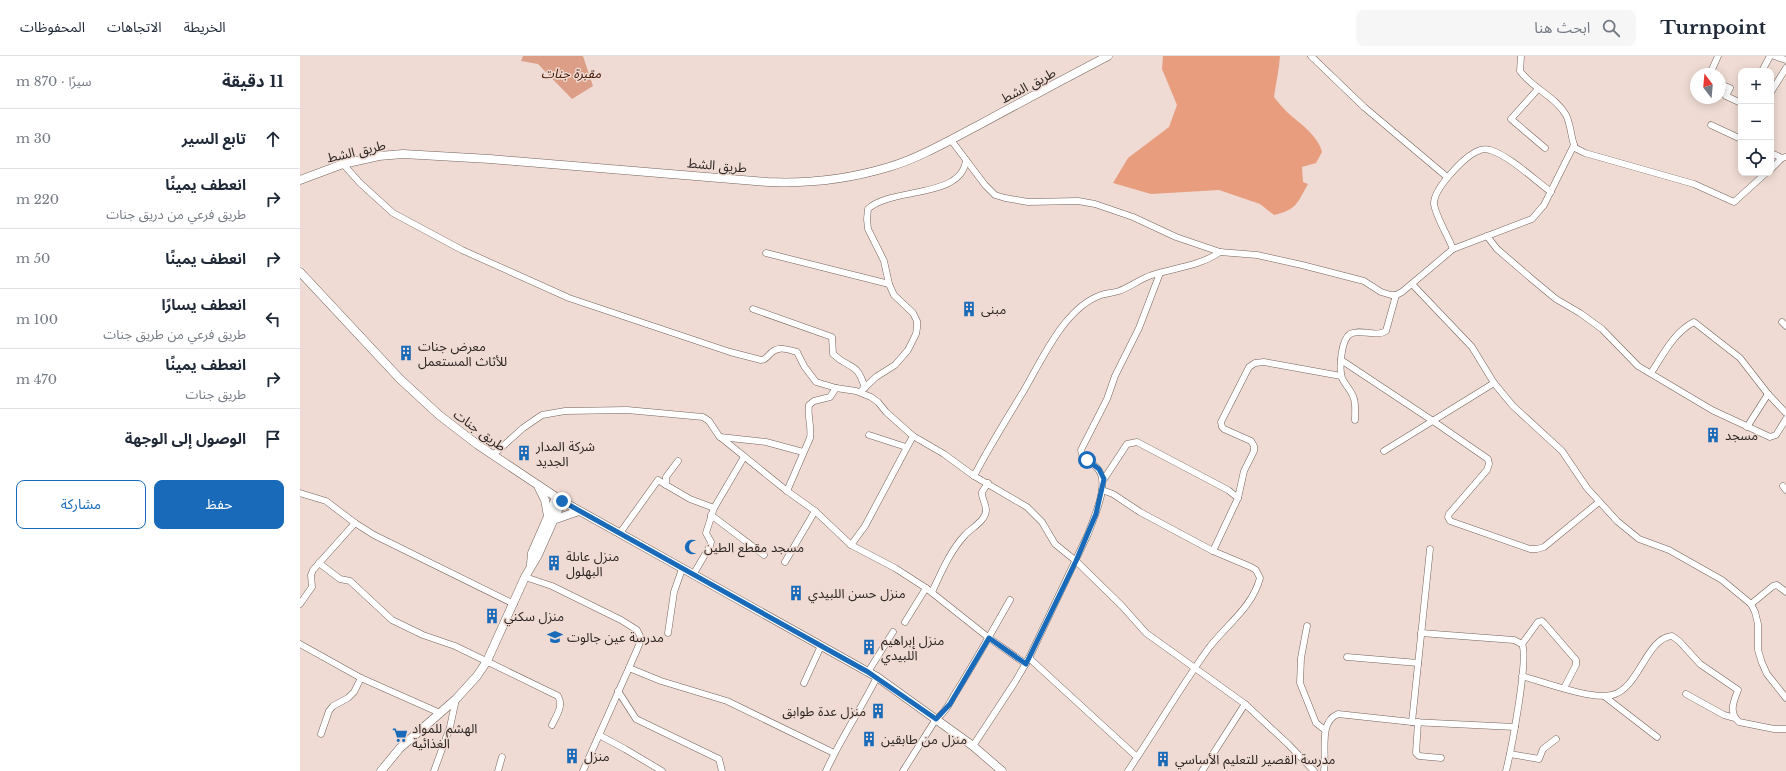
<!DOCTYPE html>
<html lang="ar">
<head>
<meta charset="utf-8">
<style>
  body { margin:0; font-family:"Libre Baskerville","Noto Sans Arabic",serif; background:#f6f6f7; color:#1f2937; direction:rtl }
  .controls { position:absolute; right:12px; top:12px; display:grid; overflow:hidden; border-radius:8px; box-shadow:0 2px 10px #0003 }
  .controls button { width:36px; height:36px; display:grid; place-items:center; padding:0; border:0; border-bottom:1px solid #e0e1e3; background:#fff; color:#1f2937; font:20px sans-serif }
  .compass { position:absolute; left:1390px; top:12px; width:36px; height:36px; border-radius:50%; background:#fff; box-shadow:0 2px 10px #0003; rotate:344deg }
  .stop { position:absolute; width:12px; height:12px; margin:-9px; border:3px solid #196bba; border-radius:50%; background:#fff }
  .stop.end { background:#196bba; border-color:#fff; box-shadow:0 1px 4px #0008 }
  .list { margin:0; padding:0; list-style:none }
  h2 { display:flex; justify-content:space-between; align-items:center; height:52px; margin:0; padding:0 16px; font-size:17px }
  h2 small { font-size:13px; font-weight:400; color:#747a83 }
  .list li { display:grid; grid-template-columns:26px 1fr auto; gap:12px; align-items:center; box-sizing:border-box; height:60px; padding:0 16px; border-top:1px solid #e0e1e3 }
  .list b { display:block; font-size:15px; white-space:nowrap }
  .list p { margin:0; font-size:13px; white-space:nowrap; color:#747a83 }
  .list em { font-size:13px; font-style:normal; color:#747a83 }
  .actions { display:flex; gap:8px; padding:12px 16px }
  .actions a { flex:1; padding:9px 0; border:1px solid #196bba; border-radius:8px; text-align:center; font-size:14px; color:#196bba }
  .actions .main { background:#196bba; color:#fff }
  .icon { flex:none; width:22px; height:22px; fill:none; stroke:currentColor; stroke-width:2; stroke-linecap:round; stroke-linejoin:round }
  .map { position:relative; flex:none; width:1486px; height:715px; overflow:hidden; direction:ltr }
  header { display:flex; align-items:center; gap:24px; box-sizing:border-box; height:56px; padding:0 20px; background:#fff; border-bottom:1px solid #e0e1e3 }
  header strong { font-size:19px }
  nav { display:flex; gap:22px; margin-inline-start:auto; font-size:14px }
  .search { width:280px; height:36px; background:#f6f6f7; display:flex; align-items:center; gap:10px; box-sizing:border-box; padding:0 14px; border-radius:8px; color:#747a83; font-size:15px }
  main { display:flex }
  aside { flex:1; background:#fff }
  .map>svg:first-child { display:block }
</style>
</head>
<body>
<header>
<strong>Turnpoint</strong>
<div class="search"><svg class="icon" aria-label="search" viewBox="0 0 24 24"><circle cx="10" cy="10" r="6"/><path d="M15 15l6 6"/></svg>ابحث هنا</div>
<nav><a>الخريطة</a><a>الاتجاهات</a><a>المحفوظات</a></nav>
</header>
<main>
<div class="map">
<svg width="1486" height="715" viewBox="0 0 1486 715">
  <rect width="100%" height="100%" fill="#efdbd3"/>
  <polygon fill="#dc9e87" points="223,0 283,0 293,30 272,43 238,8 221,5"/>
  <path fill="#e89d7f" d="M863,0H980C979,14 976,27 974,41C978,46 982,51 987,56C999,67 1018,79 1022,96L1016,107L1002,111L1003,126L1008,128C997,148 996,154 974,159L960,148L919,134L851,138L813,127L828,102L869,71L877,49L862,13Z"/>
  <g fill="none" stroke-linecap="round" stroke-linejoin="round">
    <g stroke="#74635c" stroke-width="7">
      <g id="street">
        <polyline points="1011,0 1064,51 1147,121"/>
        <path d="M1221,0L1220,15C1232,32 1256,41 1266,59C1271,69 1271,82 1275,92L1285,97L1394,128L1434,146L1466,117"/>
        <polyline points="1474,0 1486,4"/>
        <polyline points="1462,15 1470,0"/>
        <polyline points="1410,18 1418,0"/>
        <polyline points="1420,28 1430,32 1426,40 1441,47"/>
        <polyline points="1238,33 1211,63 1245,92"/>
        <polyline points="1471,36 1486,12"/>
        <polyline points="1411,69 1441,83"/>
        <polyline points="651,84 685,129 695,139 705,142 728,146 778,145 795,148 833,161 876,181 920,196 957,199 1002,209 1064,225 1081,236 1091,239 1096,239 1102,236 1153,193 1232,163 1244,149 1274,89"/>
        <polyline points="1471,97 1482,102"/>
        <path d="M43,108L60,127L93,157L162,194L269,242L430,296L461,304C465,304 466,302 469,299C477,289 486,293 497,296L504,310L516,326L536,332L556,335L571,341L578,346L586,356L613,380L644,398L674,420L727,451L742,466L755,488L776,505L822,550L846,577L945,648L988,688L1014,715"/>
        <polyline points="1471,113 1482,102 1486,101"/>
        <polyline points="1187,180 1197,193 1233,224 1256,243 1280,257 1302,273 1338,310 1412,354 1470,381 1476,379 1486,363"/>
        <path d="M1153,193C1148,180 1136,161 1134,148C1133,133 1165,100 1178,95C1182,93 1186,93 1190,94C1208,99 1235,124 1251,136"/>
        <polyline points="466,197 589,228"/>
        <polyline points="1112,228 1172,291 1194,327 1213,350 1262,395 1287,432 1317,465 1339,483 1369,494 1422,524 1451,548 1455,556 1458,568 1458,594 1462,607 1467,618 1486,642"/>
        <path d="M453,253L532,281L533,298C551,315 556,304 565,332"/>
        <polyline points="1482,266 1486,270"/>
        <polyline points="1041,304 1133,365 1188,403 1189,408 1187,414 1149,458 1148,461 1150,465 1230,493 1237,493 1244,491 1299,446"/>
        <path d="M1351,317C1363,299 1374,276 1394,266L1440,302L1468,338L1486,357"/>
        <path d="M560,336L576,321L595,309L608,294L616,278L617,272V265L613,257L594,239L589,228L584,205L568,173L567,163L568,153C591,131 662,143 666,104"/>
        <path d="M1055,364C1055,357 1056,350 1054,343C1052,335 1045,329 1042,322C1039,312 1041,284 1050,278C1061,272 1076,282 1086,275L1096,239"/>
        <polyline points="1447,371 1468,338"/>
        <polyline points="569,379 606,391"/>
        <polyline points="420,381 466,386 503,396"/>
        <polyline points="1084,395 1194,327"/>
        <polyline points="193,399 223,372 242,359 265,355 327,354 403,361 409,365 419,380 487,435 515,455 551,489 595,512 626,532 689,582 726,608"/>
        <polyline points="378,405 366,421 366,429 390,443 414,452"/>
        <path d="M674,420C689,391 706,364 723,336C742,304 764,252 801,239C807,237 813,237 819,235C830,231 840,223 852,219C874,212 900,210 920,196"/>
        <polyline points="804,423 827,388 837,386 928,434 938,442 913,495"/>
        <polyline points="1483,430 1486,434"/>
        <path d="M802,434L813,438L840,456L913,495L951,511L956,514L960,522C952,552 926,569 908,593C880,632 855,675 828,715"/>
        <path d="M487,435L510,382C512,371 507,360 509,349L514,345L530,341L536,332"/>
        <polyline points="0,437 26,445 55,467 74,479 214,548"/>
        <polyline points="938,442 944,415 954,395 954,390 951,385 924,373 922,371 921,366 949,311 955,307 964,306 1041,320"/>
        <polyline points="411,459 464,499"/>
        <polyline points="320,477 358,424 366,429"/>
        <polyline points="551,489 565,470 613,380"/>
        <polyline points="485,506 515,455"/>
        <path d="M19,507L40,523L50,525L92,564L123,579L155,590L258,640C264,650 256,660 252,669"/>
        <polyline points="393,519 410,490 411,486 406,477 414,452 444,401"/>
        <polyline points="225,521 252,530 321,564 337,574 340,580 339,589 329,612 283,715"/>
        <path d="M632,536C641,517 650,495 665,479C671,472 686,465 686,454C686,447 681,442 682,436L688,427"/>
        <polyline points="0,548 12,531 11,519 13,514 55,467"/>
        <polyline points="1451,548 1473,530 1477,529 1486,536"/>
        <polyline points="605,566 626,532"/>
        <polyline points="1007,570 1001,602 1000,627 1016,667 1025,674"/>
        <polyline points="368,577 374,536 382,513"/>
        <path d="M1121,577L1214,584L1222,588C1229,602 1211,695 1206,715"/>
        <polyline points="0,588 61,622 140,657"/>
        <polyline points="1222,588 1238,566 1242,565 1244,567 1276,604 1276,609 1264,632"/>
        <polyline points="1047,601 1118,607"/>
        <polyline points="729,602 837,701"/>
        <polyline points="329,612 361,625 427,645 534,697"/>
        <polyline points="568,616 593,576"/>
        <path d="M1222,620C1243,626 1292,644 1312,639C1339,633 1346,582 1372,580L1379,585L1400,608L1438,634C1434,645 1428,656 1439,666L1474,673H1486"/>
        <polyline points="504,627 521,590"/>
        <polyline points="318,635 336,663 419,703 422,715"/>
        <polyline points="1386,638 1424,659 1435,662"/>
        <polyline points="1304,640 1357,681"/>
        <polyline points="1112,666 1130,493"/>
        <polyline points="1118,666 1116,697 1119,700 1141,702"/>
        <polyline points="21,678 29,655 33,650 48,642 54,636 61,622"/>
        <polyline points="299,679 325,693 362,715"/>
        <path d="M673,690L715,626L729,602L788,478C794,461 811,426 797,412C791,405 782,404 781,394L807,343L815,320L839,272L860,217"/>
        <polyline points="1210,698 1239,703 1243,693 1256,683"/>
        <polyline points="134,715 150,671 156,643"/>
        <polyline points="198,715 202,701"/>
        <path d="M526,715C541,682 561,653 577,621"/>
        <path d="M603,715L636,663C647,656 651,643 658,633C676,604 693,574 710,544"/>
        <polyline points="902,715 945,648"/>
        <path d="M1024,715C1027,697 1018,666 1038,658L1112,666L1215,671"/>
      </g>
    </g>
    <g stroke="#74635c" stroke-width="9">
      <g id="secondary">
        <path d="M0,124L43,108L79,100L103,98L190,103L468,126C510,128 549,123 589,111C619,102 648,85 677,70C721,46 764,23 808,0"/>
        <polyline points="0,216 100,323 139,359 178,389 262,445 577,621 673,690 702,715"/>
        <polyline points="239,432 245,444 248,460"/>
        <polyline points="253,464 279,455"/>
        <polyline points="231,508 232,497 256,442"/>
        <polyline points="81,715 100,692 156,643 177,620 187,605 225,521 238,499 262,445"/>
      </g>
    </g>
    <use href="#street" stroke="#fff" stroke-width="6"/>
    <use href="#secondary" stroke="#fff" stroke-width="8"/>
  </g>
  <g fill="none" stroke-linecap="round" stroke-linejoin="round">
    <polyline stroke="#196bba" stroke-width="5" points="262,445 568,616 636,663 650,648 689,582 726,608 776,505 796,458 804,423 799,413 787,404"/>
  </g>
  <defs>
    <g id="building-bare" transform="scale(1.2)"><path d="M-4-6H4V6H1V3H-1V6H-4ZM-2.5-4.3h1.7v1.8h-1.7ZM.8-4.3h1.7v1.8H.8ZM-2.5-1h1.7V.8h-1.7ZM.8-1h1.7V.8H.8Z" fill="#196bba" stroke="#efdbd3" stroke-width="2.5" paint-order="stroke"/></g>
    <g id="mosque-bare" transform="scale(1.2)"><path d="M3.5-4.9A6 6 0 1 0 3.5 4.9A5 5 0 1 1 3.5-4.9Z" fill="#196bba" stroke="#efdbd3" stroke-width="2.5" paint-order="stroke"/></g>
    <g id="school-bare" transform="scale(1.2)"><path d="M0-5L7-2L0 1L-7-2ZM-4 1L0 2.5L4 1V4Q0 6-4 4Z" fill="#196bba" stroke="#efdbd3" stroke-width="2.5" paint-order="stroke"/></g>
    <g id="supermarket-bare" transform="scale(1.2)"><path d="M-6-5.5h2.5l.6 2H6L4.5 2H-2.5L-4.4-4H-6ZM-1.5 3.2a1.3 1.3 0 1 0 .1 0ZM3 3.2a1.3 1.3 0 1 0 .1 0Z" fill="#196bba" stroke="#efdbd3" stroke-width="2.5" paint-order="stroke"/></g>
  </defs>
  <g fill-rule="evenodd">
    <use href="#building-bare" x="669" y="253"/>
    <use href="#building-bare" x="106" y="297"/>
    <use href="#building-bare" x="1413" y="379"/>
    <use href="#building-bare" x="224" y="397"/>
    <use href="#mosque-bare" x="392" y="491"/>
    <use href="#building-bare" x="254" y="507"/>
    <use href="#building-bare" x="496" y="537"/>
    <use href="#building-bare" x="192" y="560"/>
    <use href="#school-bare" x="255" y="581"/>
    <use href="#building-bare" x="569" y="591"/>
    <use href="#building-bare" x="578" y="655"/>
    <use href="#supermarket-bare" x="100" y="679"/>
    <use href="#building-bare" x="569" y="683"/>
    <use href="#building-bare" x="272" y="700"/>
    <use href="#building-bare" x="863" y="703"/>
  </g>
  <g text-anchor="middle" stroke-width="3" stroke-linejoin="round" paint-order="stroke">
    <g font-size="13" font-style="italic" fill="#481905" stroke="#efdbd3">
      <text x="271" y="22">مقبرة جنات</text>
    </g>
    <g font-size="13" fill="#2d2523" stroke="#efdbd3">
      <text transform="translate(728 29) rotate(-28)" y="5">طريق الشط</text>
      <text transform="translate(56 95) rotate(-13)" y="5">طريق الشط</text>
      <text transform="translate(417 109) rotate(5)" y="5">طريق الشط</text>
      <text transform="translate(180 374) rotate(36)" y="5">طريق جنات</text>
    </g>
    <g font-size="13" fill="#2d2523" stroke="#efdbd3" text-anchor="start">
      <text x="681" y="258">مبنى</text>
      <text x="118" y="295">معرض جنات<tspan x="118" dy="15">للأثاث المستعمل</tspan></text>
      <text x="1425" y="384">مسجد</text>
      <text x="236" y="395">شركة المدار<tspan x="236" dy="15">الجديد</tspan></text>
      <text x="404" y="496">مسجد مقطع الطين</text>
      <text x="266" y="505">منزل عاىلة<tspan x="266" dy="15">البهلول</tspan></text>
      <text x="508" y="542">منزل حسن اللبيدي</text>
      <text x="204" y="565">منزل سكني</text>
      <text x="267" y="586">مدرسة عين جالوت</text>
      <text x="581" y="589">منزل إبراهيم<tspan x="581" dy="15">اللبيدي</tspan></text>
      <text x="566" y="660" text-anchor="end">منزل عدة طوابق</text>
      <text x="112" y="677">الهشم للمواد<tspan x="112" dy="15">الغذائية</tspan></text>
      <text x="581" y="688">منزل من طابقين</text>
      <text x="284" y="705">منزل</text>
      <text x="875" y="708">مدرسة القصير للتعليم الأساسي</text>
    </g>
  </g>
</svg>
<div class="controls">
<button>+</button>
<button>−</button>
<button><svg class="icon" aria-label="locate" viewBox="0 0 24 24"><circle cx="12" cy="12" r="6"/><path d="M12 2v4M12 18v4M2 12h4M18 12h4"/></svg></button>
</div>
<svg class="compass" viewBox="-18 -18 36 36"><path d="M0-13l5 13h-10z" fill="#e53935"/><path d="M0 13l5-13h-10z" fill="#747a83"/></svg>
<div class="stop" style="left:787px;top:404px"></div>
<div class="stop end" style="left:262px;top:445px"></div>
</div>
<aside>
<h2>11 دقيقة<small>سيرًا · 870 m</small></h2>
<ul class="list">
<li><svg class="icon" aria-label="ahead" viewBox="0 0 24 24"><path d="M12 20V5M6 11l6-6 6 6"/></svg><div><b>تابع السير</b></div><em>30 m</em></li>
<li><svg class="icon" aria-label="right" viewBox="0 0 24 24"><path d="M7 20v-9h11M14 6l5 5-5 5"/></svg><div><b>انعطف يمينًا</b><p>طريق فرعي من دريق جنات</p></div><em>220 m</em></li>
<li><svg class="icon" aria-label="right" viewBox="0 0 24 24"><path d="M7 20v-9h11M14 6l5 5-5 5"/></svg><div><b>انعطف يمينًا</b></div><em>50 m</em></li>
<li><svg class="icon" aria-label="left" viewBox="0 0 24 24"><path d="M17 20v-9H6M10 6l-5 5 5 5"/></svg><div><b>انعطف يسارًا</b><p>طريق فرعي من طريق جنات</p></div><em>100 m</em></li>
<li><svg class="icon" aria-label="right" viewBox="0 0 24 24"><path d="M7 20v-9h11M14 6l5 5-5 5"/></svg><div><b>انعطف يمينًا</b><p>طريق جنات</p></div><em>470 m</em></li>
<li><svg class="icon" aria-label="arrive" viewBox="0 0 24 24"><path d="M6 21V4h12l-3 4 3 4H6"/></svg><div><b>الوصول إلى الوجهة</b></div></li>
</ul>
<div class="actions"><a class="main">حفظ</a><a>مشاركة</a></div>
</aside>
</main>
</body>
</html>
